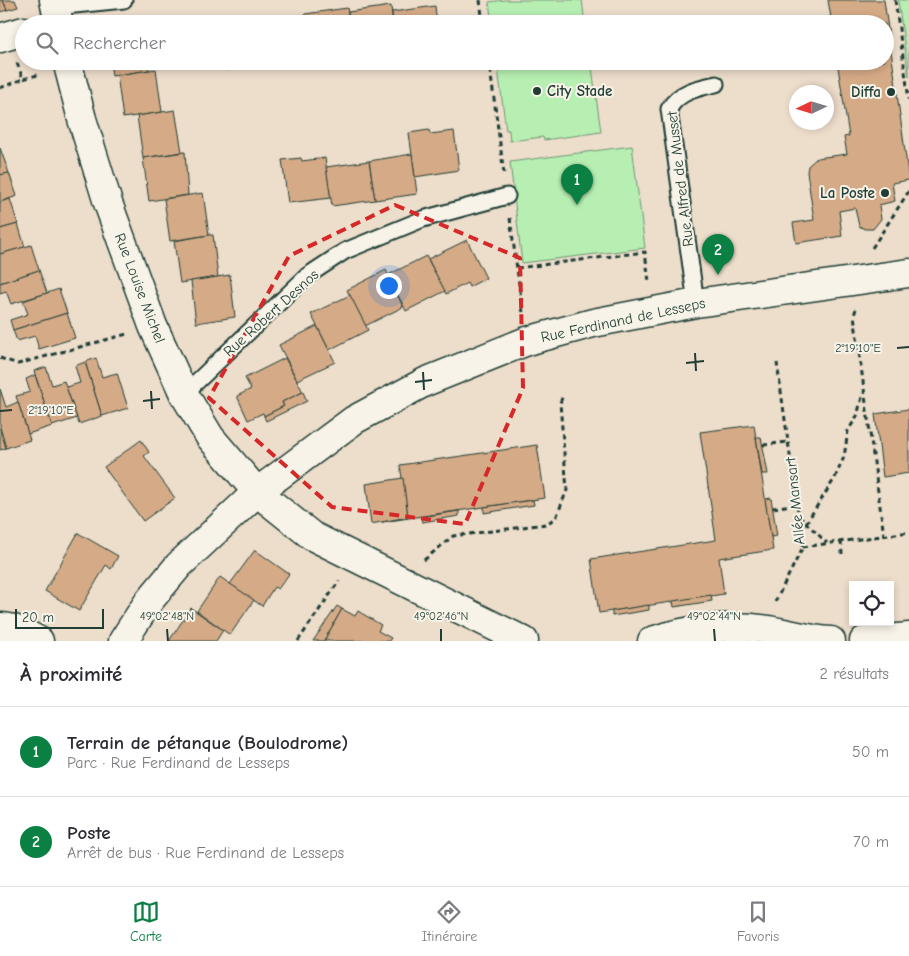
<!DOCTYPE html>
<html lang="fr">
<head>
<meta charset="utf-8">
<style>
  body { margin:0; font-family:"Comic Neue",sans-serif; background:#f7f7f7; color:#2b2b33 }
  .controls { position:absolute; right:15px; bottom:15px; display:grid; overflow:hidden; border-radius:0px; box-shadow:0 2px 8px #0003 }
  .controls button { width:45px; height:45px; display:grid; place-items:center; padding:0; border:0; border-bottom:1px solid #e1e1e2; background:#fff; color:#2b2b33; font:25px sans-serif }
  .compass { position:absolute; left:789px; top:85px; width:45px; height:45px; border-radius:50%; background:#fff; box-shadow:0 2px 8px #0003; rotate:266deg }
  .scale { position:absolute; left:15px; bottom:12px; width:89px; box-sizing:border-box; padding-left:5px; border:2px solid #1f3d34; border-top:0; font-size:14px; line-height:18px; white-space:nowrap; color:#1f3d34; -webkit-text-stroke:4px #f7f3e8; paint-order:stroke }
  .you { position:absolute; left:388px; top:285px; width:18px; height:18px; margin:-12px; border:4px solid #fff; border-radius:50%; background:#1a73e8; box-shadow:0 0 0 8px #1a73e833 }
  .badge { display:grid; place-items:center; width:32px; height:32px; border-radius:50%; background:#0b8043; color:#fff; font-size:16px; font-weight:700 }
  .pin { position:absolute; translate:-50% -41px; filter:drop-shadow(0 1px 2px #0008) }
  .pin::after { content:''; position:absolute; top:26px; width:18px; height:15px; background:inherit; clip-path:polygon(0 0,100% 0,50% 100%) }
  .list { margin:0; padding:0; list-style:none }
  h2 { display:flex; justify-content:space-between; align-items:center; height:65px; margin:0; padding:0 20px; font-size:21px }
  h2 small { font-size:16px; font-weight:400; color:#7c7c81 }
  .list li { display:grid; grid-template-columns:32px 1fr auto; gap:15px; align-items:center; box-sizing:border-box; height:90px; padding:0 20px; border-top:1px solid #e1e1e2 }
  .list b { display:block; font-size:19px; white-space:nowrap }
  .list p { margin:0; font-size:16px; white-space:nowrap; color:#7c7c81 }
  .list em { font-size:16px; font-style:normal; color:#7c7c81 }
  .icon { flex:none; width:28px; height:28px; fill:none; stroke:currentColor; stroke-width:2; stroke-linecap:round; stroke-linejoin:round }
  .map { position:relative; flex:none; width:909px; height:641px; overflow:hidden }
  .search { position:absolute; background:#fff; box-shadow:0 2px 8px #0003; left:15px; right:15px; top:15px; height:55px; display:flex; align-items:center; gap:12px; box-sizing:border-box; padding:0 18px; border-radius:28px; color:#7c7c81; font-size:19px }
  .sheet { height:245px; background:#fff }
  nav { display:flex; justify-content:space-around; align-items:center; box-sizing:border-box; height:70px; border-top:1px solid #e1e1e2; background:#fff; font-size:14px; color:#7c7c81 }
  nav a { display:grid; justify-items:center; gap:2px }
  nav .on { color:#0b8043 }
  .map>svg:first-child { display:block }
</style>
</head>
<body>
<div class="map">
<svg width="909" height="641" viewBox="0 0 909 641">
  <rect width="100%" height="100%" fill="#edddcb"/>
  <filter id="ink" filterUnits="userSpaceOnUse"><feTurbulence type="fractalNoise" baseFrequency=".02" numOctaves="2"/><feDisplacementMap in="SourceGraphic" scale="10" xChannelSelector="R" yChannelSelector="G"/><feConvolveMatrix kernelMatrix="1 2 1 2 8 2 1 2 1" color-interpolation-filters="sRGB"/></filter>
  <g filter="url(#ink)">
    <g fill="#b7efb2" stroke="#6b9673">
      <polygon points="505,0 582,0 585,24 492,24 489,2"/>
      <polygon points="898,0 909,0 909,77"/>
      <polygon points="497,61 591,61 601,132 544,140 543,137 510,141 509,130 506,130"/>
      <polygon points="632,146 645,248 522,263 510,162"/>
    </g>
    <g fill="#d5aa87" stroke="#1f3d34">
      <polygon points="0,0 3,0 7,10 0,12"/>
      <polygon points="3,0 15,0 18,7 7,10"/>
      <polygon points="828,0 884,0 909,180 892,183 895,201 879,205 881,219 873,229 865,229 859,226 855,208 839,211 842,236 796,243 793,223 814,220 807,172 808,166 817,158 847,154 844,137 849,136 837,61 885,61 885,24 832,24"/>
      <polygon points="391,6 393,24 350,24 348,12"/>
      <polygon points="435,6 437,24 393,24 392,12"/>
      <polygon points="347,8 350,24 306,24 305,14"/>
      <polygon points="306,19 306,24 274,24"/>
      <polygon points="262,20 263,24 237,24"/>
      <polygon points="110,61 148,61 149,70 112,76"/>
      <polygon points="224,61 264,61 245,64 245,68 225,70"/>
      <polygon points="268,61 292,61 287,62 288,65 270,67"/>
      <polygon points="156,69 162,112 123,118 117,75"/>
      <polygon points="175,110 182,152 143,158 137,116"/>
      <polygon points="429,130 430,134 454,131 459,170 415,177 409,133"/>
      <polygon points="0,148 9,173 0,175"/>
      <polygon points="185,152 188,195 149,201 143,158"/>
      <polygon points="412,154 417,194 375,200 369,161"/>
      <polygon points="301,158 302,161 325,158 331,198 288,203 282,160"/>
      <polygon points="369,161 375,200 332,206 326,167"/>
      <polygon points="9,173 17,196 0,202 0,175"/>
      <polygon points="203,193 209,235 170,241 164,199"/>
      <polygon points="10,199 18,224 0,229 0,202"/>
      <polygon points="18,224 25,247 0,254 0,229"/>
      <polygon points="209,235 213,235 218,277 180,283 174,241"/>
      <polygon points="467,240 486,278 469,287 467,283 446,294 428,259"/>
      <polygon points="31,245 39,270 0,283 0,254"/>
      <polygon points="426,256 445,291 406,311 388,275"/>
      <polygon points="39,270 47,293 11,304 6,291 0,293 0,283"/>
      <polygon points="386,270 403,307 365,326 347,290"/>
      <polygon points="230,275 235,317 196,323 191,281"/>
      <polygon points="59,289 67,313 13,330 10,320 28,314 23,301"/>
      <polygon points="350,295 368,330 329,350 311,314"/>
      <polygon points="67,313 75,338 39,349 35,336 17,341 13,330"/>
      <polygon points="317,326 335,362 297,380 279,345"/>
      <polygon points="96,358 102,377 117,373 128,408 102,416 85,362"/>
      <polygon points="285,358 303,392 282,402 284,406 264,416 263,413 248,420 237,396 251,389 245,378"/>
      <polygon points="85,362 102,416 79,424 66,387 80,383 75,366"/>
      <polygon points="46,367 52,385 64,381 77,418 52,426 34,371"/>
      <polygon points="35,375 52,426 28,434 16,396 30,392 26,379"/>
      <polygon points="0,389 6,407 18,402 30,440 6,448 0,428"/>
      <polygon points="303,392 307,401 266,421 264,416 284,406 282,402"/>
      <polygon points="909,409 909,473 883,477 875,414"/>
      <polygon points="754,425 773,550 719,558 724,594 599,613 591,559 716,540 700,432"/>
      <polygon points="0,428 6,448 0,450"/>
      <polygon points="756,437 761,437 768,474 762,474"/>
      <polygon points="141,440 149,452 144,456 175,498 143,521 104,467"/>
      <polygon points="537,445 545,498 382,522 408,517 400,465"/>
      <polygon points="403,478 408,517 371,524 366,484"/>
      <polygon points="771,498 777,536 771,537 765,499"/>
      <polygon points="533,500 534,505 484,513 484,507"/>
      <polygon points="459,511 459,516 422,522 421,517"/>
      <polygon points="78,533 118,556 111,569 106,565 79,611 45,591"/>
      <polygon points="255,550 289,574 278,589 274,587 262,606 230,584"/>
      <polygon points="220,577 254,600 230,635 197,611"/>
      <polygon points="711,595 712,601 674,607 673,601"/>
      <polygon points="649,605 649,610 612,616 612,611"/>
      <polygon points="337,606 342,609 324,641 313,641"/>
      <polygon points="191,608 223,630 216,641 169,641"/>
      <polygon points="342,609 355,616 358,611 381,625 378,631 391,638 389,641 324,641"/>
    </g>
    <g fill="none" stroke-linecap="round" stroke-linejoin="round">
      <g stroke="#1f3d34" stroke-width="19">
        <g id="service">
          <polyline points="55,7 124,0"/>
          <path d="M696,303L669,109C678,92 697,88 716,84"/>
          <polyline points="184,394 307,276 345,251 423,219 507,196"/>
        </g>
      </g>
      <g stroke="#1f3d34" stroke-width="31">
        <g id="minor">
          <polyline points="54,0 59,24"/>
          <polyline points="0,38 24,31"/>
          <polyline points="67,61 82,119 108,203 153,326 184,394 210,437 257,492 312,536 524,641"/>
          <path d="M0,627C15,627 26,634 39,641"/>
          <polyline points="123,641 149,601 179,565 257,492 354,420 425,382 527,341 593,323 696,303 909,273"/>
          <path d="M652,641C685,630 727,624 762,629C786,632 807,640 831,641"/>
          <polyline points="864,641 909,637"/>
        </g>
      </g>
      <g stroke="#1f3d34" stroke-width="3" stroke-dasharray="5 4" stroke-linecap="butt">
        <polyline points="480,0 483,24"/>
        <polyline points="895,0 909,100"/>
        <polyline points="489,61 504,174"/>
        <polyline points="17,63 23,79 41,74"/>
        <polyline points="0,88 23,79"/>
        <polyline points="510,218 523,313"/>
        <polyline points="872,248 909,191"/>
        <polyline points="517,268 645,252 649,282"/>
        <polyline points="856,309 854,315 884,536"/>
        <polyline points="0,358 18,364 127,334"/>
        <polyline points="763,445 788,442"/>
        <polyline points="773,508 797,504"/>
        <polyline points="799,516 827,543"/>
        <polyline points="801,531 835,478 844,457 848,431 857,416 863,393"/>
        <polyline points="841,541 842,554"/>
        <polyline points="803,547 909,532"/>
        <polyline points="424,560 453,536 546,524 556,518 567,490 560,403 563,395"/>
        <polyline points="775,602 803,547 777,363"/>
        <polyline points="298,641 339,581"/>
      </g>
      <use href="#service" stroke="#f7f3e8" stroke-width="15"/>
      <use href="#minor" stroke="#f7f3e8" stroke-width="28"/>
    </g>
  </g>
  <path fill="none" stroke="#d62828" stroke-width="4" stroke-dasharray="10 6" stroke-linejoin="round" d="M395,205L520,258L523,388L465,524L332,507L209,398L289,256Z"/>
  <path fill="none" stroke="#1f3d34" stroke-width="2" d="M897,348L909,347M695,353L696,371M686,363L704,361M423,372L424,390M415,382L432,380M151,391L152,409M143,401L160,399M0,411L12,410M167,629L168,641M441,629V641M714,629L715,641"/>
  <g fill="#1f3d34" stroke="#f7f3e8" stroke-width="2">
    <circle cx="537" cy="91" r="5"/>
    <circle cx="891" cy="92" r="5"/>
    <circle cx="885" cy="193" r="5"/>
  </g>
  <g text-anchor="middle" stroke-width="4" stroke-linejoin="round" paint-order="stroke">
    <g font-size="15" font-weight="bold" fill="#1f3d34" stroke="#f7f3e8" text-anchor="end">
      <text x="547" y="96" text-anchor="start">City Stade</text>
      <text x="881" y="97">Diffa</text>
      <text x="875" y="198">La Poste</text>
    </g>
    <g font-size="15" fill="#1f3d34" stroke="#f7f3e8">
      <text transform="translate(680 179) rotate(-97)" y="5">Rue Alfred de Musset</text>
      <text transform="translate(140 288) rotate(69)" y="5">Rue Louise Michel</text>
      <text transform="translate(271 313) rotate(-42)" y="5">Rue Robert Desnos</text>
      <text transform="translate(623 320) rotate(-12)" y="5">Rue Ferdinand de Lesseps</text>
      <text transform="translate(795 501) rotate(-96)" y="5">Allée Mansart</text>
    </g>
  </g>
  <g font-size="12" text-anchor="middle" fill="#1f3d34" stroke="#f7f3e8" stroke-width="4" stroke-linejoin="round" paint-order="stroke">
    <text x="858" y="352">2°19'10"E</text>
    <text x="51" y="414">2°19'10"E</text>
    <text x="167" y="620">49°02'48"N</text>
    <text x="441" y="620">49°02'46"N</text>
    <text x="714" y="620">49°02'44"N</text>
  </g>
</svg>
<div class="controls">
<button><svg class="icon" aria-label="locate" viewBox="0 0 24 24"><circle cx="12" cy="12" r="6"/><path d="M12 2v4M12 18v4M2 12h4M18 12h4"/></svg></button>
</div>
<svg class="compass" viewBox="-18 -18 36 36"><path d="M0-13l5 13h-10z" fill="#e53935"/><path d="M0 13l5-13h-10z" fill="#7c7c81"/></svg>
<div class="scale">20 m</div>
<div class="you"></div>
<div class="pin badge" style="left:577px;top:205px">1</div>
<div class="pin badge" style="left:718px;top:275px">2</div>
<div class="search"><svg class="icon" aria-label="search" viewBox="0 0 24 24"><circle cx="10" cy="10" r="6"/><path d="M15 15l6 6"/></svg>Rechercher</div>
</div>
<section class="sheet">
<h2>À proximité<small>2 résultats</small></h2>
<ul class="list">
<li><span class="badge">1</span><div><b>Terrain de pétanque (Boulodrome)</b><p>Parc · Rue Ferdinand de Lesseps</p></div><em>50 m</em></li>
<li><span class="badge">2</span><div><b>Poste</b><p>Arrêt de bus · Rue Ferdinand de Lesseps</p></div><em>70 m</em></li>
</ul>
</section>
<nav>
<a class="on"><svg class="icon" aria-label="map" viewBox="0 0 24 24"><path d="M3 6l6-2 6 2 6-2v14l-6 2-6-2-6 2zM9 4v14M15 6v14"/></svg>Carte</a>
<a><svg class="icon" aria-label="directions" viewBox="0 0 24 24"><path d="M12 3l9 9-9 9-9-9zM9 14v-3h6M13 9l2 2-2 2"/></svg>Itinéraire</a>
<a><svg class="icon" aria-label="saved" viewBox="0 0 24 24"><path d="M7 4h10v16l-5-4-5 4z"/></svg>Favoris</a>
</nav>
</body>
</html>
